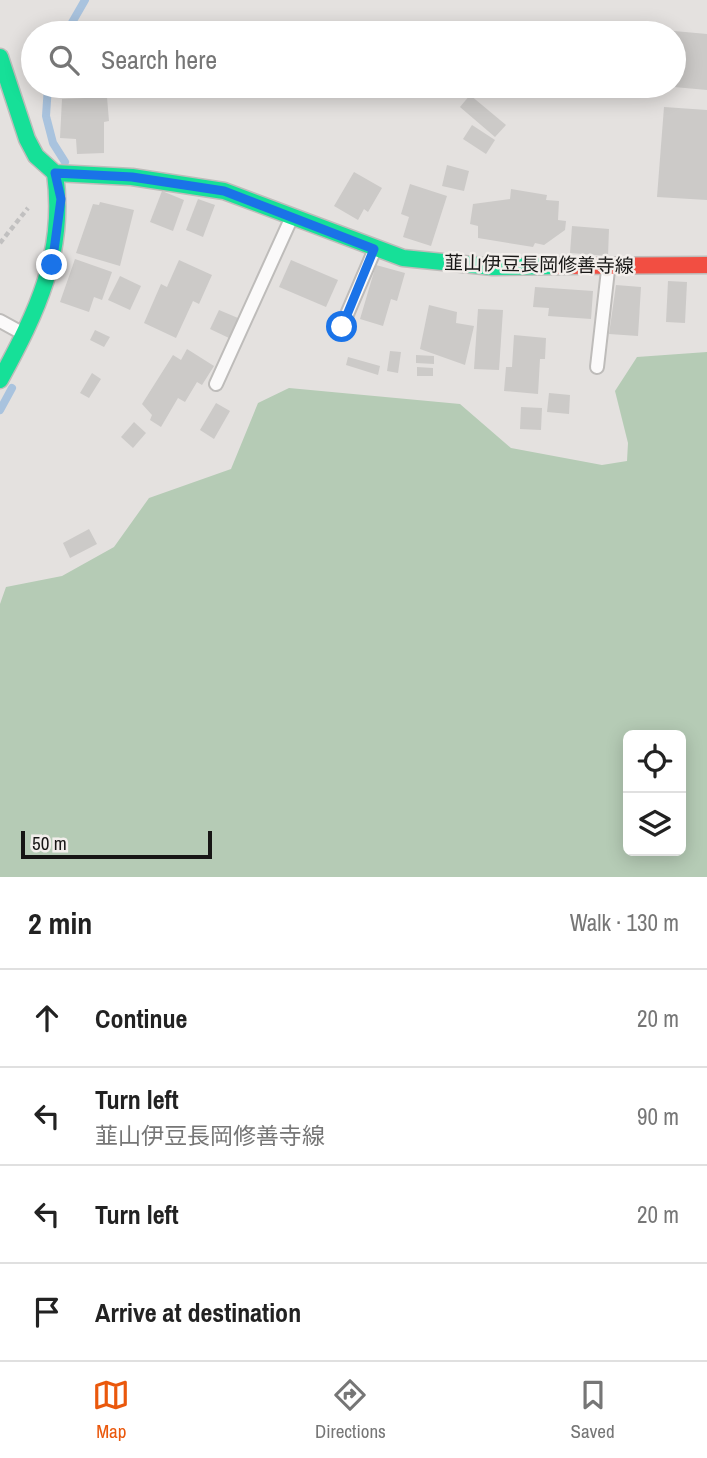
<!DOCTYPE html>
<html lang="en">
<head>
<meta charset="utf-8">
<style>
  body { margin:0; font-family:"Archivo Narrow","Noto Sans JP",sans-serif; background:#f2f2f2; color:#222 }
  .controls { position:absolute; right:21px; bottom:21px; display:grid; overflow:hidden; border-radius:10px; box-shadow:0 4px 18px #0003 }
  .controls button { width:63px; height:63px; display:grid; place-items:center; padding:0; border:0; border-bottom:2px solid #e0e0e0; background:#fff; color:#222; font:35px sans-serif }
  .scale { position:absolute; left:21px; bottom:18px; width:191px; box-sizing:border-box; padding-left:7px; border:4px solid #171615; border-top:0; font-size:19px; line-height:24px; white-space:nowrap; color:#171615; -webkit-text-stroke:5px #f2eeeb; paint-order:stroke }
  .stop { position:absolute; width:21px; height:21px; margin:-16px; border:5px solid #1a73e8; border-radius:50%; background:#fff }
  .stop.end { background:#1a73e8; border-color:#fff; box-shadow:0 2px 7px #0008 }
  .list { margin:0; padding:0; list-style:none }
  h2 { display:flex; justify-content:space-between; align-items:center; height:91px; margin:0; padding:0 28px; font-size:30px }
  h2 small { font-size:23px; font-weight:400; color:#767676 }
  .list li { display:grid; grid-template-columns:46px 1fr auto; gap:21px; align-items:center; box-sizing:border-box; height:98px; padding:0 28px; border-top:2px solid #e0e0e0 }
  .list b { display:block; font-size:26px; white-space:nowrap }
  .list p { margin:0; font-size:23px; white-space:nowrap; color:#767676 }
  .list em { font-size:23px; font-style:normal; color:#767676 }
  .icon { flex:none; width:38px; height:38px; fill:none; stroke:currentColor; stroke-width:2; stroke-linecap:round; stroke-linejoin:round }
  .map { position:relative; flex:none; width:707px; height:877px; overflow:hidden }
  .search { position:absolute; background:#fff; box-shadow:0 4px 18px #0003; left:21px; right:21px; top:21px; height:77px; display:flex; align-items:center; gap:18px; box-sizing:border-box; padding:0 24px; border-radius:38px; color:#767676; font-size:26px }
  .sheet { height:483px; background:#fff }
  nav { display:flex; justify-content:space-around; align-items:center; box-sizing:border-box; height:98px; border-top:2px solid #e0e0e0; background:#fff; font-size:19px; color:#767676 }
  nav a { display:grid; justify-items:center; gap:4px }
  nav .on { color:#ea580c }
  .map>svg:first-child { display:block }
</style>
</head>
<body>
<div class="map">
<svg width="707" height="877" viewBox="0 0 707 877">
  <rect width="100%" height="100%" fill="#e4e1df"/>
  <path fill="#b5cbb5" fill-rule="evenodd" d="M707,352V877H0V604L6,587L62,576L114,547L149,498L231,469L258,403L289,388L460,404L511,448L602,465L627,461L628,443L615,391L637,357ZM628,735H681V851H628Z"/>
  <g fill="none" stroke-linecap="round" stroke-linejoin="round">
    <g stroke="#a9c3de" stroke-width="8">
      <polyline points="66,33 85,0"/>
      <polyline points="48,86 46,116 53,143 65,162"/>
      <polyline points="0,410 12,388"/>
    </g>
  </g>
  <g fill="#cccac8">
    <polygon points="674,31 707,34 707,90 674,87"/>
    <polygon points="66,86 101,86 100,93 66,91"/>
    <polygon points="470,95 506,125 495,137 460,107"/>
    <polygon points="107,97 109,121 104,122 104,153 77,154 76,139 60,138 62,99"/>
    <polygon points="664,107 707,110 707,200 657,197"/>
    <polygon points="472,125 495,140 486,154 463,139"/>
    <polygon points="447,165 469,171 464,191 442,186"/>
    <polygon points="354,172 382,188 368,212 364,209 358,220 334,206"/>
    <polygon points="410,184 447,196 431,246 403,237 409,217 401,214"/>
    <polygon points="511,189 547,195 546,200 559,201 558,220 566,221 565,230 544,245 535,243 533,247 478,238 478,226 470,224 473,204 510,199"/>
    <polygon points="162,191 184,200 173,231 150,222"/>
    <polygon points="198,199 215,205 203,237 186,230"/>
    <polygon points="100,202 134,210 120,266 76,253 93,204 99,205"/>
    <polygon points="572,226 609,229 608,256 570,253"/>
    <polygon points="75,259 112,272 102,300 94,297 89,312 60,302"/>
    <polygon points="179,260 212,275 199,304 193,301 176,338 144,323 161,284 167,287"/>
    <polygon points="291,260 338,280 326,307 279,287"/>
    <polygon points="376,265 405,273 397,301 391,299 383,326 360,319"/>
    <polygon points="120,276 141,286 130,310 108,300"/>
    <polygon points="668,281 687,282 685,323 666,322"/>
    <polygon points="616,285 641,287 638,336 609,334"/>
    <polygon points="535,287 593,291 591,319 548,316 549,308 533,307"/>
    <polygon points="429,305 457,312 456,323 474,326 465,365 420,349"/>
    <polygon points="478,309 503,310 499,370 474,369"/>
    <polygon points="219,310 238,318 229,338 210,329"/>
    <polygon points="95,330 110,337 104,347 90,340"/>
    <polygon points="514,335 546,338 545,359 540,359 538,394 504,391 506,367 512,367"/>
    <polygon points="187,349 214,366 202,385 197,382 185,402 178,398 161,427 150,420 152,415 142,404 173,355 181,360"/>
    <polygon points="390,351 401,352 398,373 387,371"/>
    <polygon points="416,355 434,356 434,364 416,363"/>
    <polygon points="348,357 380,366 378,375 346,365"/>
    <polygon points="417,367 433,368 433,376 417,376"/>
    <polygon points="92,373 101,379 89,398 80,393"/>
    <polygon points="549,393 570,395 569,414 547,412"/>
    <polygon points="216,403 230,411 214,439 200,430"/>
    <polygon points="521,407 542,408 541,430 520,429"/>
    <polygon points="134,422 146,433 133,448 121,437"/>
    <polygon points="89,529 97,544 70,558 63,543"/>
  </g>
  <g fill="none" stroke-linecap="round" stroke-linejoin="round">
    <g stroke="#bebcba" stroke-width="16">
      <g id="lane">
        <polyline points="0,321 22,333"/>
        <polyline points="342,326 375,249"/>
        <polyline points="597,367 608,270"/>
        <polyline points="216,384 291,219"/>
      </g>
    </g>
    <g stroke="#bebcba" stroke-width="19">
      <g id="fast">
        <polyline points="0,57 27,139 36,156 55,173 132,177 224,191 403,258 493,267 558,266"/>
        <path d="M0,380C37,312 66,253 55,173"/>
      </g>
    </g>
    <g stroke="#bebcba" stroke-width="19">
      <polyline id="jam" points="558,266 707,265"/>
    </g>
    <polyline stroke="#c1c0c0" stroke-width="4.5" stroke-dasharray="5 3.5" stroke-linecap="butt" points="0,243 28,208"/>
    <use href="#lane" stroke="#fbfafa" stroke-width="12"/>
    <use href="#fast" stroke="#16e098" stroke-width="16"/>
    <use href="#jam" stroke="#f24e42" stroke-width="16"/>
  </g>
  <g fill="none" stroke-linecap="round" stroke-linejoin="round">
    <polyline stroke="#1a73e8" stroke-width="9" points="52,265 61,199 55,173 132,177 224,191 374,249 342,327"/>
  </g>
  <g text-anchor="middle" stroke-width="5" stroke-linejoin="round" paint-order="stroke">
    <g font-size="19" fill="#171615" stroke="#f2eeeb">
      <text transform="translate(539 264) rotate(1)" y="7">韮山伊豆長岡修善寺線</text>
    </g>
  </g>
</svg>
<div class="controls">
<button><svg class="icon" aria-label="locate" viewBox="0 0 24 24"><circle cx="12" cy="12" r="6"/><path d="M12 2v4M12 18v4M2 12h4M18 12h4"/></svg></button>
<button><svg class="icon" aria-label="layers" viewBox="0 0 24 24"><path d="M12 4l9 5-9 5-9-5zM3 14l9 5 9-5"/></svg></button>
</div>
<div class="scale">50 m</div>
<div class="stop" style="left:342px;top:327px"></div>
<div class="stop end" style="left:52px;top:265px"></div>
<div class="search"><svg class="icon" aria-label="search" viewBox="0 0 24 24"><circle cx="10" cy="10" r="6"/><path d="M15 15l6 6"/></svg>Search here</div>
</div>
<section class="sheet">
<h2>2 min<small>Walk · 130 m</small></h2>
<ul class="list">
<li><svg class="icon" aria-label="ahead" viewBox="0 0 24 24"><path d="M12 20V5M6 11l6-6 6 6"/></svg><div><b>Continue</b></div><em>20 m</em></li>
<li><svg class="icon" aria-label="left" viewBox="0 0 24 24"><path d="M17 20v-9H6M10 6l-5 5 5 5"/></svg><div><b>Turn left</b><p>韮山伊豆長岡修善寺線</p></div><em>90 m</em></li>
<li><svg class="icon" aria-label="left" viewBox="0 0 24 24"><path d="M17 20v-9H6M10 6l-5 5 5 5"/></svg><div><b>Turn left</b></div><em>20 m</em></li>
<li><svg class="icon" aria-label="arrive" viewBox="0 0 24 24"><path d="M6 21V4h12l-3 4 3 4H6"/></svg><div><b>Arrive at destination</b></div></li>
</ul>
</section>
<nav>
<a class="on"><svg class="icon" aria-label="map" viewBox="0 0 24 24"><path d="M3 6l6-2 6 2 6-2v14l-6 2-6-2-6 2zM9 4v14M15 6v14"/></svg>Map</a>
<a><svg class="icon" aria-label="directions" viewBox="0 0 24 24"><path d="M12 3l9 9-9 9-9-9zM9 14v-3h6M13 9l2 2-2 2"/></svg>Directions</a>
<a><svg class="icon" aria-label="saved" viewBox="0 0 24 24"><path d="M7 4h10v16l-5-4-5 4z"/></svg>Saved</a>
</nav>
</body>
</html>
